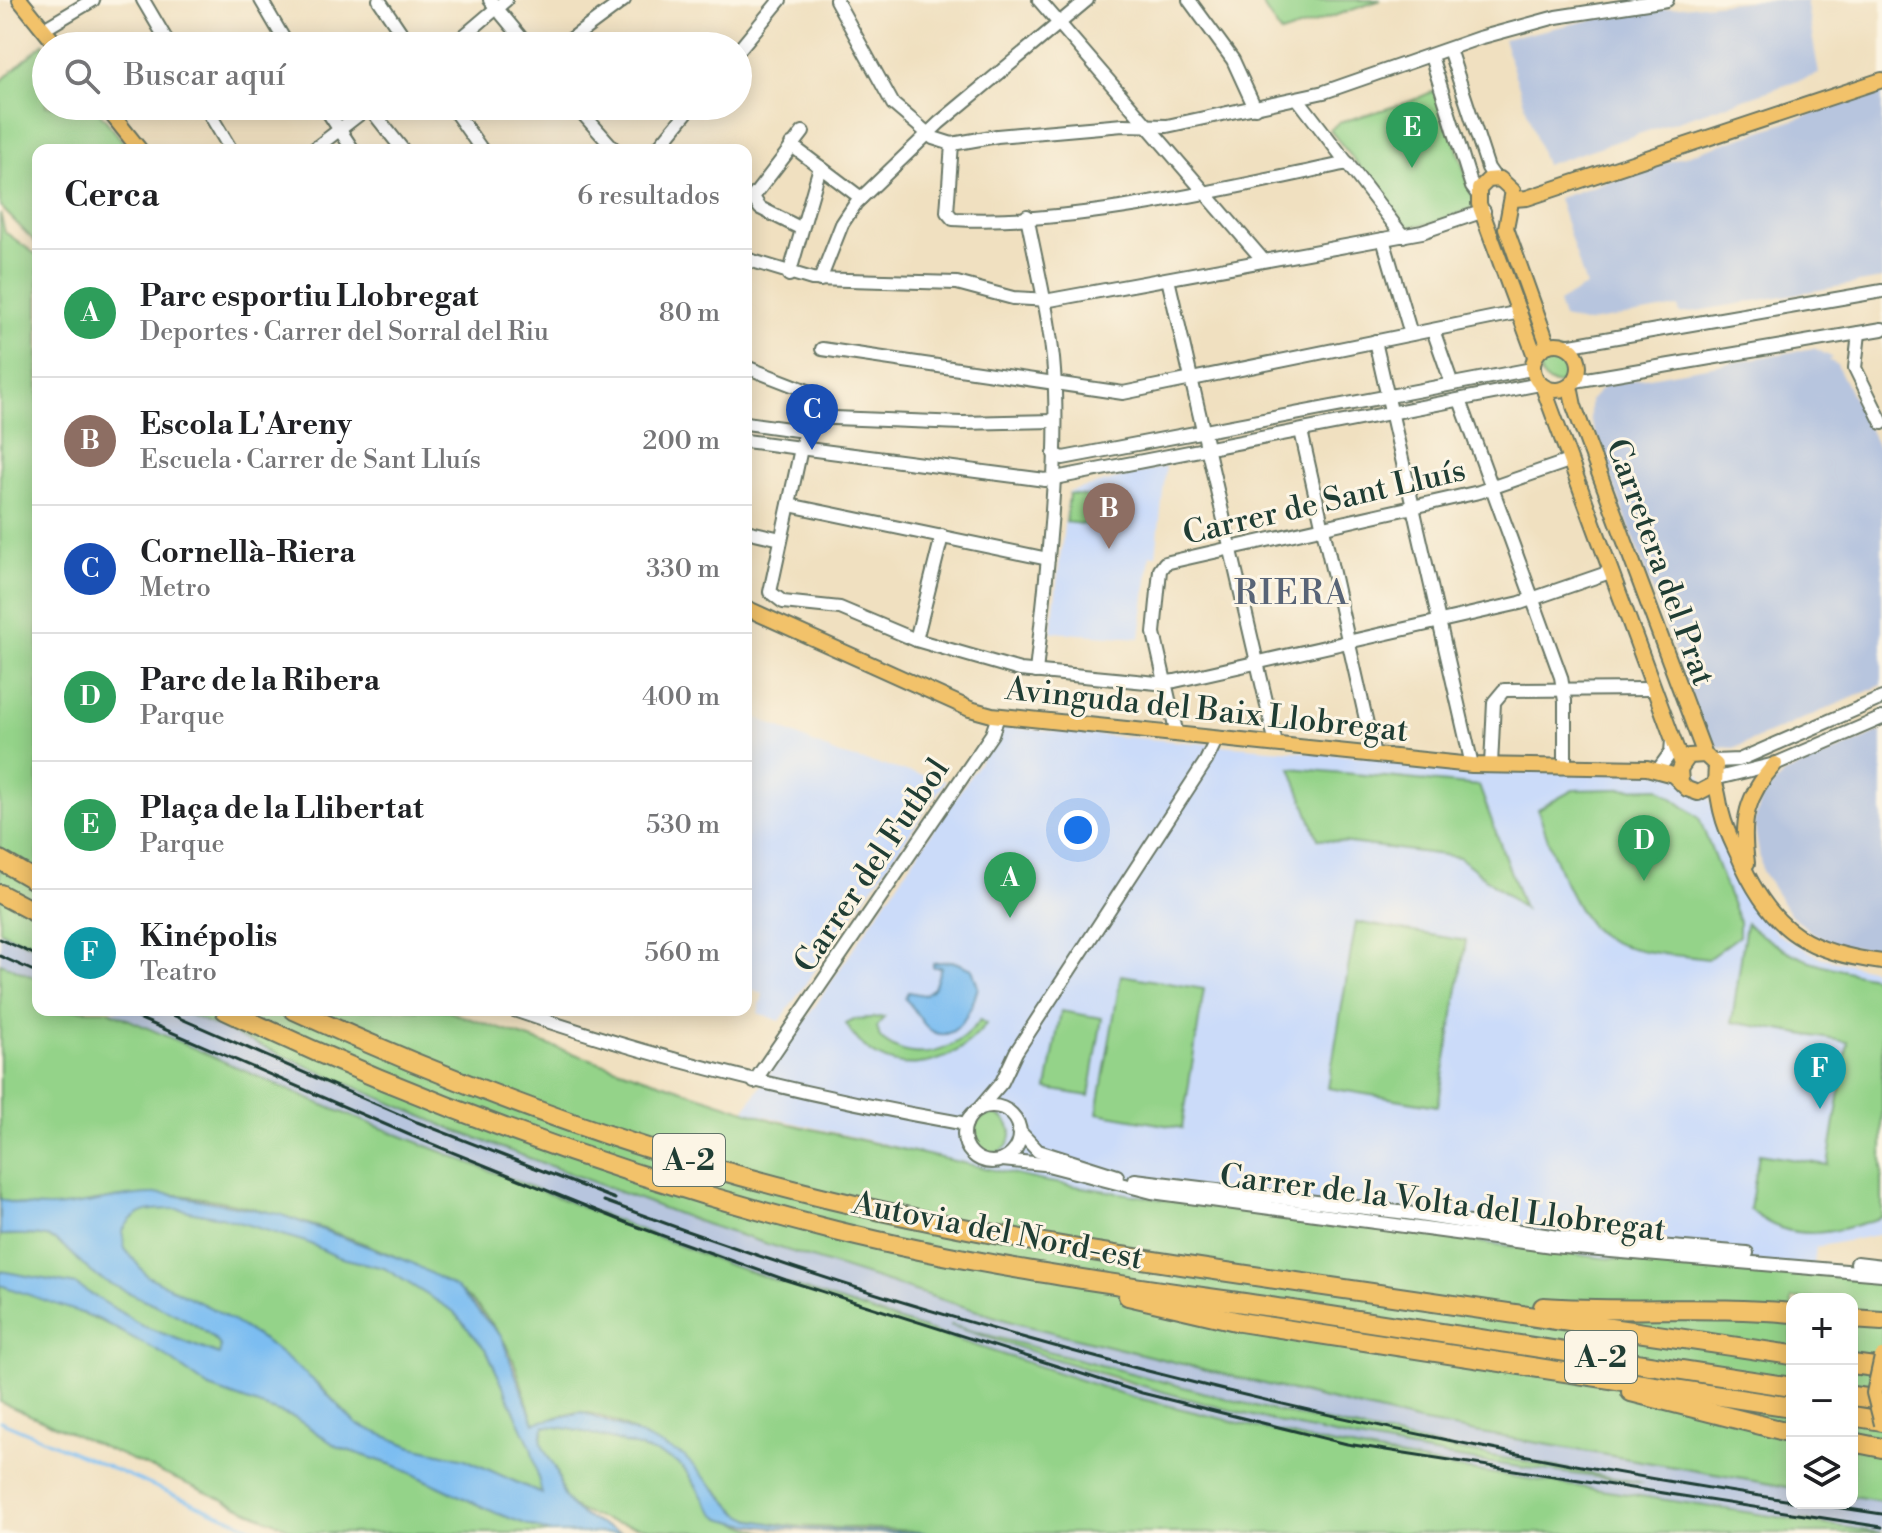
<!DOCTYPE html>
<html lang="es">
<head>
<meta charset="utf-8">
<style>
  body { margin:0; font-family:"Libre Bodoni",serif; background:#f6f6f6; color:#202124 }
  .controls { position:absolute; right:24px; bottom:24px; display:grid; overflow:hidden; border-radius:16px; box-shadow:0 4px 20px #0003 }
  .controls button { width:72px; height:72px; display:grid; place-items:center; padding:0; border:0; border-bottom:2px solid #e0e0e0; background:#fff; color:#202124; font:40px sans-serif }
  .you { position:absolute; left:1078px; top:830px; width:28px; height:28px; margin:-20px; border:6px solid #fff; border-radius:50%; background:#1a73e8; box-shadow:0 0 0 12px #1a73e833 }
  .badge { display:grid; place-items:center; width:52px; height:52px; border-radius:50%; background:#111827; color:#fff; font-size:26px; font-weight:700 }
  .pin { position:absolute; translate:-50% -66px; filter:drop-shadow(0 2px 4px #0008) }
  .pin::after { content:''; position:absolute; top:42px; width:28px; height:24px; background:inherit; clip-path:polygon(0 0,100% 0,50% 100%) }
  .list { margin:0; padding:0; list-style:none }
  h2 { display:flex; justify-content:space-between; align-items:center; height:104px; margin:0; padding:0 32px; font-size:34px }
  h2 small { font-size:26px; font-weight:400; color:#757577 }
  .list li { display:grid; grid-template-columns:52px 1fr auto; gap:24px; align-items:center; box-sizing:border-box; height:128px; padding:0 32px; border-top:2px solid #e0e0e0 }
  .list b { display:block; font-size:30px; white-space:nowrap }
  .list p { margin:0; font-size:26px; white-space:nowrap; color:#757577 }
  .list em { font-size:26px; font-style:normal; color:#757577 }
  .icon { flex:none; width:44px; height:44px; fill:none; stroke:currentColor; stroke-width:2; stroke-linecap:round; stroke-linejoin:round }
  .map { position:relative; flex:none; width:1882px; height:1533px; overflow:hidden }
  .search { position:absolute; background:#fff; box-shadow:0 4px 20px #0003; left:32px; top:32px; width:720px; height:88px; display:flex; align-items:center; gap:20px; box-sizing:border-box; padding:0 28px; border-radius:44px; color:#757577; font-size:30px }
  .panel { position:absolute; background:#fff; box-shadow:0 4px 20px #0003; left:32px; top:144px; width:720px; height:872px; border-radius:16px }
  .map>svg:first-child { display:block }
</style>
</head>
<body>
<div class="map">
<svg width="1882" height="1533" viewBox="0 0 1882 1533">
  <rect width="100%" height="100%" fill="#fcf5e5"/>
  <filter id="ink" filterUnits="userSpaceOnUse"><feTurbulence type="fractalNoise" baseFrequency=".0125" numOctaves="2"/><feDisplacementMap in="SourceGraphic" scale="16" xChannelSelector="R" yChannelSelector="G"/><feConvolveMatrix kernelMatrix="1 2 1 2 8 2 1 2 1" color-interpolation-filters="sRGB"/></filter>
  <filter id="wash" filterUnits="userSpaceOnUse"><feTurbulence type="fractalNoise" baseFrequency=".006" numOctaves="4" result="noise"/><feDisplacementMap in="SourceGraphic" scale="32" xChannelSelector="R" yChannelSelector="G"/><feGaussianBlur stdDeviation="1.8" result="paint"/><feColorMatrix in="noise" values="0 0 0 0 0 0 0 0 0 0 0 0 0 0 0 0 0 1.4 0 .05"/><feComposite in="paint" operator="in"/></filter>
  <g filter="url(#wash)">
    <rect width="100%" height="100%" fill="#f0e0c0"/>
    <g fill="#cbdbf9">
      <polygon points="1166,466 1156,555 1150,555 1140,638 1051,632 1068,492"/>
      <polygon points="746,713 840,755 946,781 780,1021 758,1013 763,994 746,988"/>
      <polygon points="1003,727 1523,770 1700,774 1748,899 1777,934 1820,957 1882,972 1882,1234 1816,1247 1813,1274 1604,1258 1262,1215 1043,1181 744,1111"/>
    </g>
    <g fill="#b7c5de" fill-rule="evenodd">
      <polygon points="1758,0 1806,0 1819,74 1545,165 1503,39 1627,12"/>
      <polygon points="1882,91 1882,279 1680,314 1678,307 1584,323 1563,318 1558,303 1586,286 1558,198"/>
      <polygon points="1814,348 1833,358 1829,360 1837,365 1882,455 1882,685 1735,748 1718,747 1705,735 1590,419 1590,401 1605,385"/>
      <polygon points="1882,731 1882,952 1835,943 1811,932 1789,913 1762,871 1754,823 1763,795 1786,773"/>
      <polygon points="0,931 38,948 38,979 0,963"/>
      <path d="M107,1010H179L449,1128L705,1224L1015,1323L1419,1422L1792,1488V1503H1852V1496L1882,1501V1532L1456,1468L1304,1439L1129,1396L726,1264L318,1103ZM975,1333L1266,1409L1441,1447L1620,1479L1493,1464L1353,1439L1119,1381Z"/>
    </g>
    <g fill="#94d389" stroke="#5a885e" stroke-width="2">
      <polygon points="1259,0 1381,0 1281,34"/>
      <polygon points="44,43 46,106 94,106 130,150 38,150 38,245 0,206 0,82"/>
      <polygon points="1438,89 1476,207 1434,223 1408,227 1330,130 1338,123 1409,102"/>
      <polygon points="0,213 5,232 38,256 38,948 0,931"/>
      <circle cx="1556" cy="368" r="16"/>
      <polygon points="1069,494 1122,501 1119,529 1066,522"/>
      <polygon points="1291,768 1479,786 1524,909 1459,857 1318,839"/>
      <path d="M1659,788L1699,818L1739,921V936L1708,959C1679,955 1630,953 1605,938C1574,921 1548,842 1538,809L1573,790Z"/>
      <polygon points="1356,922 1466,941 1438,1106 1328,1088"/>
      <path d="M1746,923C1793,962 1823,966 1882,979V1217C1837,1233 1788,1246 1750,1209L1759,1154L1828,1165L1848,1042L1732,1022Z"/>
      <path d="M0,963L38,979V1010H107L318,1103L726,1264L1129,1396L1304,1439L1456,1468L1882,1533H927C869,1524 806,1533 750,1519C734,1514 727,1497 714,1487C683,1463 620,1415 581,1412C565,1411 550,1422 534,1423C524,1395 516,1357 499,1333C489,1319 471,1297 457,1289C388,1244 242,1196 159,1194C101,1193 58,1220 0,1199Z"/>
      <polygon points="1121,975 1204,989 1182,1128 1097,1113"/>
      <polygon points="179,1010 444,1010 772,1120 1043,1181 1262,1215 1604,1258 1882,1279 1882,1501 1852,1496 1852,1299 1792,1299 1792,1488 1771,1484 1419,1422 1015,1323 705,1224 449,1128"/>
      <polygon points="1061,1011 1102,1018 1089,1096 1047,1089"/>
      <path d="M884,1017L877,1027L880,1038C915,1067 955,1052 980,1020L986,1024C950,1073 880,1083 846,1024L856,1019Z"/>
      <circle cx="992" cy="1134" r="19"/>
      <path d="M178,1209L221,1217L306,1242L338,1257L384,1268L453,1311L487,1351L531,1447L543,1494L465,1459L412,1447L356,1424L320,1386L265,1341L215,1310L147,1276L125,1249L122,1232C134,1208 153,1209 178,1209Z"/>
      <path d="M0,1235C15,1236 36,1233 50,1238C68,1245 81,1266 98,1277C129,1296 203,1320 221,1347L220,1355L143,1326L76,1285L0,1271Z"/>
      <polygon points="0,1285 62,1305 119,1329 163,1354 210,1388 295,1418 338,1447 396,1466 487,1509 550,1533 299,1533 0,1402"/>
      <path d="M950,1325L1266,1409L1441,1447L1643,1483C1546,1471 1450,1459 1354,1439C1216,1411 1083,1369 950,1325Z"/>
      <path d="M545,1426C569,1426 665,1451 681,1466C688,1472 691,1480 696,1487C718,1517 730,1522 766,1533C711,1533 608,1533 569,1504C560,1493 561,1481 556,1469C551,1460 544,1453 541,1442Z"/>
    </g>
    <g fill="#7bbdf1" stroke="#4d7d92" stroke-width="2" fill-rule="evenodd">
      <path d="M952,961L972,969L978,987C973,1006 956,1049 929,1029C919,1021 915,1007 905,999L908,992L924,995L934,988L941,967H933V963Z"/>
      <path d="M167,1194L279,1214L412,1263L458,1289L501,1336L534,1423L582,1412L633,1432L684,1456L738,1513L752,1520L801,1529L927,1533C874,1533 765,1533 721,1518C702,1506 697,1479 680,1465C663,1451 569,1426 545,1426C536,1442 546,1453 554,1466C559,1475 559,1487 564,1496C574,1516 602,1525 622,1533H550L496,1513L396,1466L338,1447L295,1418L210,1388L163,1354L96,1318L0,1285V1271L76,1285L143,1326L219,1355L221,1347C204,1320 129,1296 98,1277C81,1266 68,1245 50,1238C36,1233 15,1235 0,1235V1199C59,1221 106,1191 167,1194ZM178,1209L221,1217L306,1242L338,1257L384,1268L453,1311L487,1351L531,1447L542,1494L465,1459L412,1447L356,1424L313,1380L265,1341L215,1310L147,1276L125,1249L122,1232C134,1208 153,1209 178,1209Z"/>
    </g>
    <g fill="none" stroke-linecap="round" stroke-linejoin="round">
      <polyline stroke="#7bbdf1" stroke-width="3" points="0,1421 264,1533"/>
    </g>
  </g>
  <g filter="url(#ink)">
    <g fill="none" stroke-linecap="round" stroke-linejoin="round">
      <g stroke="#687665" stroke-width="16">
        <g id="minor">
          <polyline points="143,0 170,46"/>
          <polyline points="261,0 288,46"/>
          <polyline points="379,0 410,46"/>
          <polyline points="490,0 528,46"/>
          <polyline points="836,0 893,104 933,138 952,144 997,136 1123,125 1167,126 1324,92 1479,38 1556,17 1667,0"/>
          <polyline points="1039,0 1263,260"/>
          <polyline points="1189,0 1233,60 1255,108"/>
          <polyline points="44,29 93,0"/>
          <polyline points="452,46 506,0"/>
          <polyline points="562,46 624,0"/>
          <polyline points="1449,49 1488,168 1495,178"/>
          <polyline points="738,51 780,0"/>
          <polyline points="1431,56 1472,187 1478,195"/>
          <polyline points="1298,99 1403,236"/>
          <polyline points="205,106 231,150"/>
          <polyline points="324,106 353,150"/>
          <polyline points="451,106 482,150"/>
          <polyline points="576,106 615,150"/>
          <polyline points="369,107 403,150"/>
          <path d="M952,144L947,212L953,219C1074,226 1228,188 1348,163"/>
          <polyline points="791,145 861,198"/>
          <polyline points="313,150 370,106"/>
          <polyline points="656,150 692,106"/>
          <path d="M1027,216C1038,273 1054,333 1055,391C1058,485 1046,578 1036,672"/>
          <polyline points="800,228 760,208 753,197 803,132"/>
          <polyline points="1383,239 1411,334"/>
          <polyline points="746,259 812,279 957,283 1013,298 1050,300 1422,232 1484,211"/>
          <polyline points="789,275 820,167"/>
          <polyline points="1168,279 1276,744"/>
          <polyline points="820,280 842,224 856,203 939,123 1087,0"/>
          <polyline points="1433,330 1452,384"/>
          <polyline points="1859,333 1855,368 1882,423"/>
          <polyline points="1375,341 1472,765"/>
          <polyline points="1565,346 1882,291"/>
          <polyline points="822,349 1123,393 1520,312"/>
          <polyline points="746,367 813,393 770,592 783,602 840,608 916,640 1020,670 1157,683 1175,681 1520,603 1610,572"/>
          <polyline points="1575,381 1882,329"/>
          <polyline points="1460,400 1561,677 1565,701 1565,767"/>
          <polyline points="808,417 962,423 1055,421"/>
          <polyline points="746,423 804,431"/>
          <polyline points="1301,431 1374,755"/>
          <polyline points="746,441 1045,480 1540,384"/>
          <polyline points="1054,454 1063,458 1532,369"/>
          <polyline points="789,505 1048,559"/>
          <polyline points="746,531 781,539"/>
          <polyline points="916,640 942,536"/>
          <polyline points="1177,735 1154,633 1160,570 1165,563 1479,492 1569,461"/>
          <polyline points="1714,761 1739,760 1882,698"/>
          <polyline points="1491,765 1494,702 1504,690 1653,689"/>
          <polyline points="1661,766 1671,752 1672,740"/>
          <polyline points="1718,778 1775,764 1882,718"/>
          <path d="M514,1010C662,1061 812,1097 966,1124"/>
          <polyline points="754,1082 992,734 998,716"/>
          <circle cx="992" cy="1134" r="28"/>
          <polyline points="978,1110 1002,1082 1016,1052 1206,761 1217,738"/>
          <polyline points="1019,1131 1038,1151 1117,1176"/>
          <polyline points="1002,1160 1044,1164 1152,1192 1552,1246 1882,1274"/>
          <polyline points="1135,1180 1407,1213 1570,1239 1747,1253"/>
          <polyline points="1857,1263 1882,1266"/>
        </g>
      </g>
      <g stroke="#687665" stroke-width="18">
        <g id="major">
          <polyline points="20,0 57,46"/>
          <polyline points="105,106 140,150"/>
          <polyline points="1514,199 1527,198 1882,80"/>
          <circle cx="1556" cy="367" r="23"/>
          <polyline points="1535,356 1479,204 1479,189 1488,180 1500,179 1513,191 1506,228 1548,345"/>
          <polyline points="1570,386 1574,406 1705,755"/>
          <polyline points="1543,387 1682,764"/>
          <polyline points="746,608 970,709 992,715 1472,765 1647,768 1673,775 1687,789 1698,793 1715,784 1716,765 1705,755 1689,756 1680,769 1681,782"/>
          <path d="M1715,784C1719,794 1719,804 1722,814C1726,832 1736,849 1743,866C1775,934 1810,952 1882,962"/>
          <path d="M1747,863C1741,821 1746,796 1775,764"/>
        </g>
      </g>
      <g stroke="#687665" stroke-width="22">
        <g id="highway">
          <polyline points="0,860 38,882"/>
          <polyline points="0,894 38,914"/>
          <path d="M225,1010C421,1103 626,1178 836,1231C984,1268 1135,1287 1285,1309C1454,1334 1623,1361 1792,1387"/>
          <path d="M294,1010C457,1085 630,1149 805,1193C976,1236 1149,1261 1324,1286C1480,1308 1636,1332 1792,1355"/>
          <polyline points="1128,1296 1240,1322 1792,1407"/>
          <path d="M1543,1307C1626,1313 1710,1305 1792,1313"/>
          <polyline points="1852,1319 1882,1321"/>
          <polyline points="1852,1364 1882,1368"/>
          <polyline points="1631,1392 1792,1433"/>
          <polyline points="1852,1396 1882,1400"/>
          <polyline points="1852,1416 1882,1421"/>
          <polyline points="1852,1442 1882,1448"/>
        </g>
      </g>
      <use href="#minor" stroke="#fff" stroke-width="12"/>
      <use href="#major" stroke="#f2c26a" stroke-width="14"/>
      <use href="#highway" stroke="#f2c26a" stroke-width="18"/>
      <g stroke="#1f3d34" stroke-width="3">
        <polyline points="0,939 38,956"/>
        <polyline points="0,956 38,973"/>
        <polyline points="120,1010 412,1136 630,1224 786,1280 1142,1393 1347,1444 1882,1527"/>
        <polyline points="161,1010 417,1122 615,1199"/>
        <path d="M604,1201C988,1344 1386,1440 1792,1501"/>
        <polyline points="1809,1503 1882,1514"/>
      </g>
      <g stroke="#687665" stroke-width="18" stroke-linecap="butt">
        <polyline id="major-bridge" points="1882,1357 1874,1393 1882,1424"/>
      </g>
      <use href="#major-bridge" stroke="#f2c26a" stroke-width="14"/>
    </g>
  </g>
  <g text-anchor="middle" stroke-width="6" stroke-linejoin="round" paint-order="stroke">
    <g fill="#fcf5e5" stroke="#617469" stroke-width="2">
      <rect x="653" y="1134" width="72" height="52" rx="6"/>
      <rect x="1565" y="1331" width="72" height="52" rx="6"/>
    </g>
    <g font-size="30" font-weight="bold" fill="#1f3d34">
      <text x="689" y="1170">A-2</text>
      <text x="1601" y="1367">A-2</text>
    </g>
    <g font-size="32" fill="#1f3d34" stroke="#fcf5e5">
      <text transform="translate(1324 501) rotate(-13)" y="11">Carrer de Sant Lluís</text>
      <text transform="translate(1661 562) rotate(70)" y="11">Carretera del Prat</text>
      <text transform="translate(1207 709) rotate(6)" y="11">Avinguda del Baix Llobregat</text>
      <text transform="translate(871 865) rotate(-56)" y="11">Carrer del Futbol</text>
      <text transform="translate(1443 1202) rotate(7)" y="11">Carrer de la Volta del Llobregat</text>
      <text transform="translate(998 1230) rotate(11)" y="11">Autovia del Nord-est</text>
    </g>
    <g font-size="34" letter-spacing="2" fill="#586477" stroke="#fcf5e5">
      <text x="1292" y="604">RIERA</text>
    </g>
  </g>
</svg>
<div class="controls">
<button>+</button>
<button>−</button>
<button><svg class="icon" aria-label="layers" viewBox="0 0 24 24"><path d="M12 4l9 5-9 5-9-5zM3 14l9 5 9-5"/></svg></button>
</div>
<div class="you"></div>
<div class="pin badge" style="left:1010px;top:918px;background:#2e9e5b">A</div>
<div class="pin badge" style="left:1109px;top:549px;background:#8d6e63">B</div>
<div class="pin badge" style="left:812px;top:450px;background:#1a4fb4">C</div>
<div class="pin badge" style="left:1644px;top:881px;background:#2e9e5b">D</div>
<div class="pin badge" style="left:1412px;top:168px;background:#2e9e5b">E</div>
<div class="pin badge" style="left:1820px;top:1109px;background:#0f9aa8">F</div>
<div class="search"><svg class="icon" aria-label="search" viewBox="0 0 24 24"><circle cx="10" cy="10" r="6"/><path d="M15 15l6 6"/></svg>Buscar aquí</div>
<section class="panel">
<h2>Cerca<small>6 resultados</small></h2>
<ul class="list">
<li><span class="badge" style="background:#2e9e5b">A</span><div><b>Parc esportiu Llobregat</b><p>Deportes · Carrer del Sorral del Riu</p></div><em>80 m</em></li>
<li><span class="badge" style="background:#8d6e63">B</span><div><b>Escola L'Areny</b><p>Escuela · Carrer de Sant Lluís</p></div><em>200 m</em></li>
<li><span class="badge" style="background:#1a4fb4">C</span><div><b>Cornellà-Riera</b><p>Metro</p></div><em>330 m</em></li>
<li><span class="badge" style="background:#2e9e5b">D</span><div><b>Parc de la Ribera</b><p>Parque</p></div><em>400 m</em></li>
<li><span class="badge" style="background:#2e9e5b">E</span><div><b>Plaça de la Llibertat</b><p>Parque</p></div><em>530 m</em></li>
<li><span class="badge" style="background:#0f9aa8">F</span><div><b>Kinépolis</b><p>Teatro</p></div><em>560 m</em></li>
</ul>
</section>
</div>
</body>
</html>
